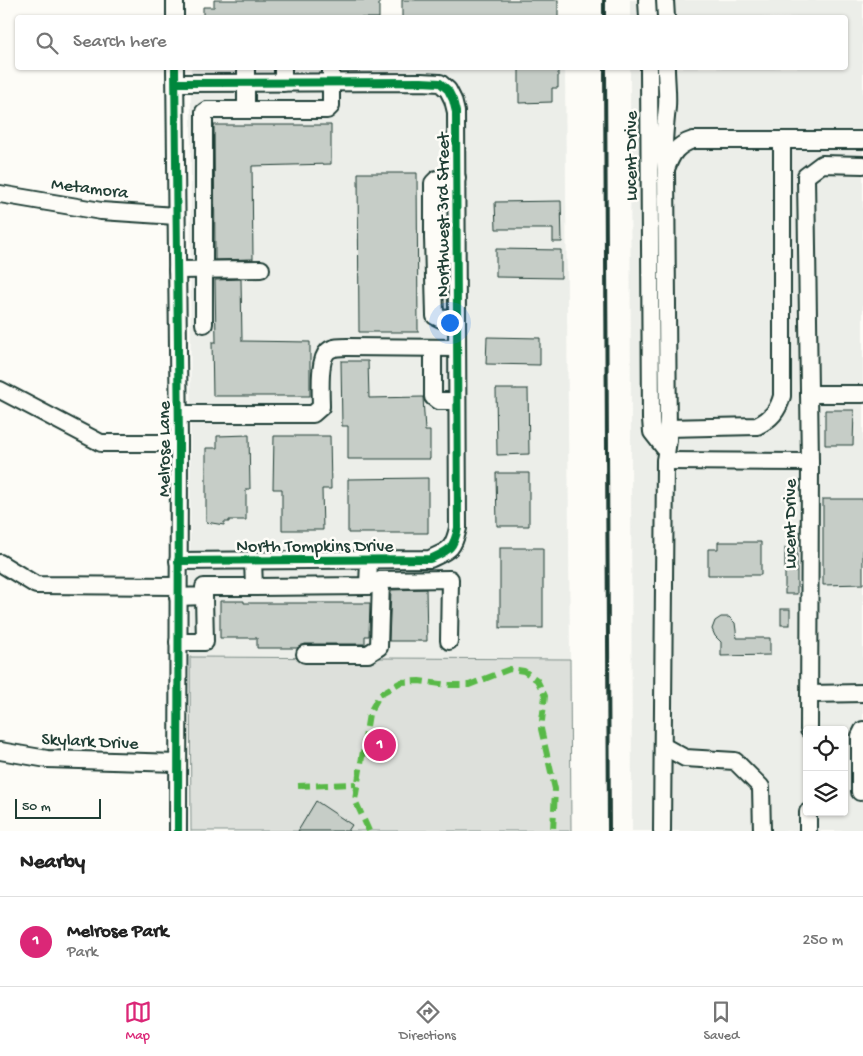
<!DOCTYPE html>
<html lang="en">
<head>
<meta charset="utf-8">
<style>
  body { margin:0; font-family:"Gochi Hand",sans-serif; background:#f2f2f2; color:#222 }
  .controls { position:absolute; right:15px; bottom:15px; display:grid; overflow:hidden; border-radius:5px; box-shadow:0 1px 4px #0004 }
  .controls button { width:45px; height:45px; display:grid; place-items:center; padding:0; border:0; border-bottom:1px solid #e0e0e0; background:#fff; color:#222; font:25px sans-serif }
  .scale { position:absolute; left:15px; bottom:12px; width:86px; box-sizing:border-box; padding-left:5px; border:2px solid #1f3d34; border-top:0; font-size:14px; line-height:18px; white-space:nowrap; color:#1f3d34; -webkit-text-stroke:4px #fdfcf7; paint-order:stroke }
  .you { position:absolute; left:449px; top:322px; width:18px; height:18px; margin:-12px; border:4px solid #fff; border-radius:50%; background:#1a73e8; box-shadow:0 0 0 8px #1a73e833 }
  .badge { display:grid; place-items:center; width:32px; height:32px; border-radius:50%; background:#db2777; color:#fff; font-size:16px; font-weight:700 }
  .pin { position:absolute; translate:-50% -50%; border:2px solid #fff; box-shadow:0 1px 5px #0006 }
  .list { margin:0; padding:0; list-style:none }
  h2 { display:flex; justify-content:space-between; align-items:center; height:65px; margin:0; padding:0 20px; font-size:21px }
  h2 small { font-size:16px; font-weight:400; color:#767676 }
  .list li { display:grid; grid-template-columns:32px 1fr auto; gap:15px; align-items:center; box-sizing:border-box; height:90px; padding:0 20px; border-top:1px solid #e0e0e0 }
  .list b { display:block; font-size:19px; white-space:nowrap }
  .list p { margin:0; font-size:16px; white-space:nowrap; color:#767676 }
  .list em { font-size:16px; font-style:normal; color:#767676 }
  .icon { flex:none; width:28px; height:28px; fill:none; stroke:currentColor; stroke-width:2; stroke-linecap:round; stroke-linejoin:round }
  .map { position:relative; flex:none; width:863px; height:831px; overflow:hidden }
  .search { position:absolute; background:#fff; box-shadow:0 1px 4px #0004; left:15px; right:15px; top:15px; height:55px; display:flex; align-items:center; gap:12px; box-sizing:border-box; padding:0 18px; border-radius:5px; color:#767676; font-size:19px }
  .sheet { height:155px; background:#fff }
  nav { display:flex; justify-content:space-around; align-items:center; box-sizing:border-box; height:70px; border-top:1px solid #e0e0e0; background:#fff; font-size:14px; color:#767676 }
  nav a { display:grid; justify-items:center; gap:2px }
  nav .on { color:#db2777 }
  .map>svg:first-child { display:block }
</style>
</head>
<body>
<div class="map">
<svg width="863" height="831" viewBox="0 0 863 831">
  <rect width="100%" height="100%" fill="#fdfcf7"/>
  <filter id="ink" filterUnits="userSpaceOnUse"><feTurbulence type="fractalNoise" baseFrequency=".02" numOctaves="2"/><feDisplacementMap in="SourceGraphic" scale="10" xChannelSelector="R" yChannelSelector="G"/><feConvolveMatrix kernelMatrix="1 2 1 2 8 2 1 2 1" color-interpolation-filters="sRGB"/></filter>
  <g filter="url(#ink)">
    <g fill="#eceee9" fill-rule="evenodd">
      <path d="M630,0H863V831H632L630,68H846V18L630,17ZM807,730H844V812H807Z"/>
      <polygon points="191,68 565,68 570,659 190,657"/>
    </g>
    <polygon fill="#dde0db" stroke="#7e8e88" points="190,657 570,659 571,831 191,831"/>
    <g fill="#c6cdc7" stroke="#1f3d34">
      <polygon points="214,0 379,0 379,18 203,18 203,7 214,7"/>
      <rect x="402" y="0" width="156" height="18"/>
      <polygon points="519,68 558,68 558,88 552,88 552,102 519,103"/>
      <polygon points="214,125 331,125 331,164 252,166 253,259 215,260"/>
      <polygon points="358,173 417,173 418,332 359,332"/>
      <polygon points="561,201 562,242 553,242 553,229 496,229 495,202"/>
      <polygon points="496,249 561,250 561,278 496,277"/>
      <polygon points="241,279 242,341 310,342 310,396 213,396 212,342 216,342 215,280"/>
      <polygon points="487,337 540,338 540,365 486,364"/>
      <polygon points="341,361 368,361 369,398 423,397 425,431 430,431 430,459 348,459 348,426 342,426"/>
      <polygon points="496,389 528,389 529,454 497,455"/>
      <polygon points="825,410 854,410 853,445 825,445"/>
      <polygon points="249,435 250,489 246,489 246,520 229,520 229,522 224,522 224,525 206,522 206,448 217,448 217,436"/>
      <polygon points="274,436 330,436 331,489 322,489 323,530 282,530 282,489 273,489"/>
      <polygon points="496,473 529,473 529,526 497,526"/>
      <polygon points="428,478 428,533 348,533 348,479"/>
      <polygon points="823,499 863,499 863,584 823,585"/>
      <polygon points="718,542 761,542 761,575 708,575 708,549 718,549"/>
      <rect x="500" y="548" width="43" height="80"/>
      <rect x="785" y="548" width="12" height="46"/>
      <polygon points="426,589 427,641 389,641 391,590"/>
      <polygon points="220,601 244,601 244,603 370,603 369,636 365,636 365,644 305,644 297,648 257,648 257,638 220,638"/>
      <rect x="781" y="609" width="9" height="16"/>
      <polygon points="721,617 729,617 735,623 737,638 770,638 770,655 721,656 721,642 715,636 712,629 715,621"/>
      <polygon points="316,801 352,825 348,831 298,831"/>
    </g>
    <g fill="none" stroke-linecap="round" stroke-linejoin="round">
      <g stroke="#1f3d34" stroke-width="20">
        <g id="minor">
          <polyline points="175,0 175,18"/>
          <polyline points="647,0 648,18"/>
          <polyline points="665,0 666,18"/>
          <polyline points="175,68 179,443 178,831"/>
          <polyline points="283,68 283,83"/>
          <polyline points="649,68 651,419 652,432 666,450"/>
          <path d="M176,83L421,82L440,83L448,90L453,100L456,112L458,528C453,550 449,550 430,559L178,561"/>
          <polyline points="246,110 246,68"/>
          <path d="M666,169C672,153 677,145 693,140H863"/>
          <polyline points="0,194 101,211 176,216"/>
          <polyline points="457,236 433,237 435,316 441,319 457,318"/>
          <polyline points="433,237 433,183 437,179 457,178"/>
          <polyline points="177,270 261,269"/>
          <polyline points="204,324 204,112 207,110 327,110 331,106 331,68"/>
          <polyline points="433,348 433,397 438,401 457,401"/>
          <polyline points="0,390 101,443 179,443"/>
          <polyline points="809,394 863,394"/>
          <path d="M178,414H313L321,407C321,393 318,360 328,351C333,347 341,347 347,347L457,348"/>
          <path d="M667,428L757,426C771,419 778,411 782,396V140"/>
          <polyline points="665,461 810,462 809,730"/>
          <polyline points="810,462 806,176 822,164 863,165"/>
          <polyline points="0,563 36,585 178,586"/>
          <polyline points="368,586 381,580 450,579 449,641"/>
          <polyline points="254,587 368,586 369,560"/>
          <polyline points="178,597 204,596 204,587 254,587 253,561"/>
          <polyline points="178,642 205,642 204,596"/>
          <polyline points="305,654 368,654 379,647 381,580"/>
          <polyline points="809,694 863,693"/>
          <polyline points="663,746 685,758 735,761 761,787 762,831"/>
          <polyline points="0,751 47,759 178,763"/>
          <polyline points="860,792 860,736 863,730"/>
          <path d="M662,831L665,461L668,440L666,169C662,148 665,128 667,107C668,94 666,80 666,68"/>
          <polyline points="808,831 808,812"/>
        </g>
      </g>
      <use href="#minor" stroke="#fdfcf7" stroke-width="16"/>
      <g stroke="#1f3d34" stroke-width="4">
        <polyline points="604,0 604,18"/>
        <polyline points="605,68 609,831"/>
      </g>
      <g stroke="#58b947" stroke-width="6" stroke-dasharray="12 6" stroke-linecap="butt">
        <polyline points="298,786 356,784"/>
        <polyline points="369,831 355,800 369,714 380,694 401,682 419,681 448,685 469,685 510,669 524,671 537,680 545,696 541,729 555,789 553,831"/>
      </g>
      <g stroke="#fdfcf7" stroke-width="11">
        <g id="cycleway">
          <polyline points="175,68 179,443 178,831"/>
          <path d="M176,83L421,82L440,83L448,90L453,100L456,112L458,528C453,550 449,550 430,559L178,561"/>
        </g>
      </g>
      <use href="#cycleway" stroke="#00873e" stroke-width="8"/>
    </g>
  </g>
  <g text-anchor="middle" stroke-width="5" stroke-linejoin="round" paint-order="stroke">
    <g font-size="18" fill="#1f3d34" stroke="#fdfcf7">
      <text transform="translate(630 156) rotate(-90)" y="6">Lucent Drive</text>
      <text transform="translate(90 187) rotate(7)" y="6">Metamora</text>
      <text transform="translate(442 215) rotate(-90)" y="6">Northwest 3rd Street</text>
      <text transform="translate(163 449) rotate(-90)" y="6">Melrose Lane</text>
      <text transform="translate(789 524) rotate(-90)" y="6">Lucent Drive</text>
      <text x="315" y="551">North Tompkins Drive</text>
      <text transform="translate(90 740) rotate(3)" y="6">Skylark Drive</text>
    </g>
  </g>
</svg>
<div class="controls">
<button><svg class="icon" aria-label="locate" viewBox="0 0 24 24"><circle cx="12" cy="12" r="6"/><path d="M12 2v4M12 18v4M2 12h4M18 12h4"/></svg></button>
<button><svg class="icon" aria-label="layers" viewBox="0 0 24 24"><path d="M12 4l9 5-9 5-9-5zM3 14l9 5 9-5"/></svg></button>
</div>
<div class="scale">50 m</div>
<div class="you"></div>
<div class="pin badge" style="left:380px;top:745px">1</div>
<div class="search"><svg class="icon" aria-label="search" viewBox="0 0 24 24"><circle cx="10" cy="10" r="6"/><path d="M15 15l6 6"/></svg>Search here</div>
</div>
<section class="sheet">
<h2>Nearby<small></small></h2>
<ul class="list">
<li><span class="badge">1</span><div><b>Melrose Park</b><p>Park</p></div><em>250 m</em></li>
</ul>
</section>
<nav>
<a class="on"><svg class="icon" aria-label="map" viewBox="0 0 24 24"><path d="M3 6l6-2 6 2 6-2v14l-6 2-6-2-6 2zM9 4v14M15 6v14"/></svg>Map</a>
<a><svg class="icon" aria-label="directions" viewBox="0 0 24 24"><path d="M12 3l9 9-9 9-9-9zM9 14v-3h6M13 9l2 2-2 2"/></svg>Directions</a>
<a><svg class="icon" aria-label="saved" viewBox="0 0 24 24"><path d="M7 4h10v16l-5-4-5 4z"/></svg>Saved</a>
</nav>
</body>
</html>
